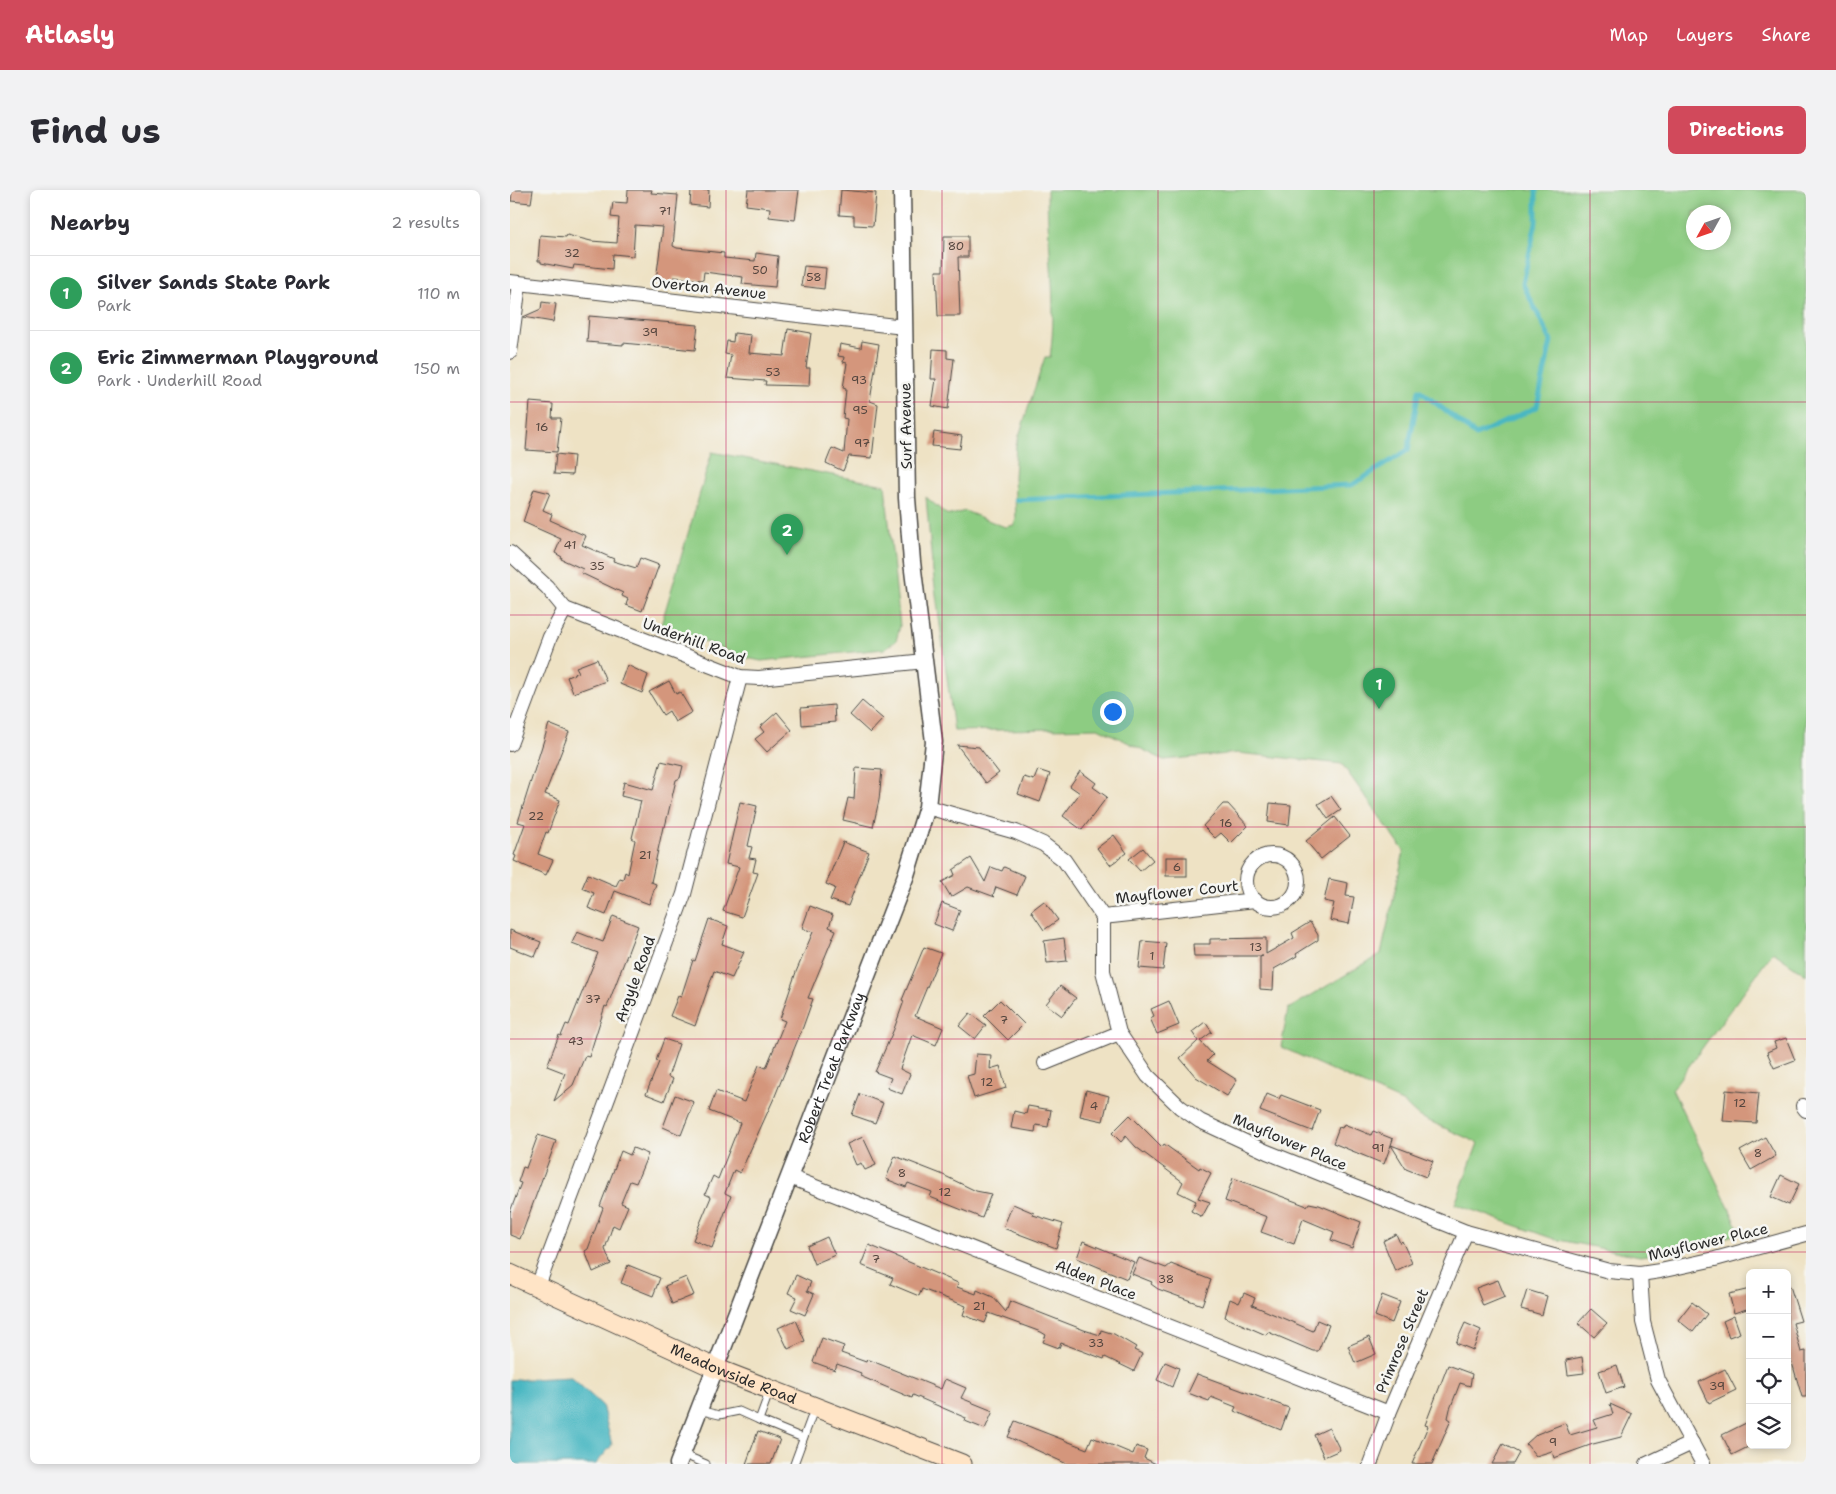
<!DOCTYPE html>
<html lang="en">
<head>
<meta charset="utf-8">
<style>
  body { margin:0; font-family:"Shantell Sans",sans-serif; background:#f2f2f3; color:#2b2b33 }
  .controls { position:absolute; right:15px; bottom:15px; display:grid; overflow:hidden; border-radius:8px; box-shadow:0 2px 8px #0003 }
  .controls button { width:45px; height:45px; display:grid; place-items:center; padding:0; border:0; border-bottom:1px solid #e1e1e2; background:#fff; color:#2b2b33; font:25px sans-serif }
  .compass { position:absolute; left:1176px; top:15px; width:45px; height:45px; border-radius:50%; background:#fff; box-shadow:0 2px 8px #0003; rotate:230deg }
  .you { position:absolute; left:602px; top:521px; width:18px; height:18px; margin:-12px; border:4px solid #fff; border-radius:50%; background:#1a73e8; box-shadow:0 0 0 8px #1a73e833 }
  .badge { display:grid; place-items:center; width:32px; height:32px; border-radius:50%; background:#d1495b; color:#fff; font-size:16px; font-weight:700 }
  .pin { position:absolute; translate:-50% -41px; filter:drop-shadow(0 1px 2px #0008) }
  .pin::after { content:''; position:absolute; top:26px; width:18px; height:15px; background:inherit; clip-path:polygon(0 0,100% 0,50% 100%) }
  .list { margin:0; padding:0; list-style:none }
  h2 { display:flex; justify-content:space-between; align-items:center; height:65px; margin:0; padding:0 20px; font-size:21px }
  h2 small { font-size:16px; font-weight:400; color:#7c7c81 }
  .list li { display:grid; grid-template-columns:32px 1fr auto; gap:15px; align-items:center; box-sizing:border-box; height:75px; padding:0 20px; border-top:1px solid #e1e1e2 }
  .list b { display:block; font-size:19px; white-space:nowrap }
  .list p { margin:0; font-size:16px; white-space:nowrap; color:#7c7c81 }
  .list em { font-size:16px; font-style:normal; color:#7c7c81 }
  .icon { flex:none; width:28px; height:28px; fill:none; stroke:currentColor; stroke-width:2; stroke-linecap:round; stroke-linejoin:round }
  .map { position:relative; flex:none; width:1296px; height:1274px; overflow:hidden; border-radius:8px }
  header { display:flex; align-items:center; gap:30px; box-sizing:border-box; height:70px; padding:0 25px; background:#d1495b; color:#fff }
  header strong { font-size:24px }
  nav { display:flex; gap:28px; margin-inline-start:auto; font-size:18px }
  .intro { display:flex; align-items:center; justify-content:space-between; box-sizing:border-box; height:120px; padding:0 30px }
  h1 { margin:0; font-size:35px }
  .button { padding:12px 22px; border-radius:8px; background:#d1495b; color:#fff; font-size:18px; font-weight:700 }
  main { display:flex; gap:30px; padding:0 30px }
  aside { flex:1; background:#fff; border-radius:8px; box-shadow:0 2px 8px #0003 }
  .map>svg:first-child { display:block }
</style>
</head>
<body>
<header>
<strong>Atlasly</strong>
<nav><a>Map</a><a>Layers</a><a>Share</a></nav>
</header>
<div class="intro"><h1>Find us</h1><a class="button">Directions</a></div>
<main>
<aside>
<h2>Nearby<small>2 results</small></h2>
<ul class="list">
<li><span class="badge" style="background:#2e9e5b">1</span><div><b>Silver Sands State Park</b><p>Park</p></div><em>110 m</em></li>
<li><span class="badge" style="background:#2e9e5b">2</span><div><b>Eric Zimmerman Playground</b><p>Park · Underhill Road</p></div><em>150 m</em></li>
</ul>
</aside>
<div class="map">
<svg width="1296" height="1274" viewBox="0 0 1296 1274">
  <rect width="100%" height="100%" fill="#f6f6f2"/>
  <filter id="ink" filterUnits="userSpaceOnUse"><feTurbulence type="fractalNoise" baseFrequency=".02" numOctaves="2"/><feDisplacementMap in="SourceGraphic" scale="10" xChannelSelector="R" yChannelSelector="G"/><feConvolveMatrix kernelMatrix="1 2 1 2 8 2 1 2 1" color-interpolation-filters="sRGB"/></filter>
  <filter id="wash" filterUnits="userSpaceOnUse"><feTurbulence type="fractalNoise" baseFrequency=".0096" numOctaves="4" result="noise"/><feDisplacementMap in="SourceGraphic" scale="20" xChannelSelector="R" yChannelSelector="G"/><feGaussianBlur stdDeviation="1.12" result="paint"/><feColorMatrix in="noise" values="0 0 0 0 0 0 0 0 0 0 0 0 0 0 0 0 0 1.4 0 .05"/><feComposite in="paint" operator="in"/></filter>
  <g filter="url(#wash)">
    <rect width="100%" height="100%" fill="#eee2c4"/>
    <g fill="#8dcc82" stroke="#5c7c56" fill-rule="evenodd">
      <path d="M537,0H1296V785L1263,762L1162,899L1231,1043L1169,1061L1130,1066L1044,1049L945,1014L968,953L908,926L894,913L771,857L778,819L871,764L894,661L832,574L728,563L654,570L588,538L444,541L422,374L416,307L436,324L441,325L455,321L495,337L504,335L506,329L504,287L506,255L535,167H540C548,111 537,56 537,0ZM1184,22H1214V52H1184Z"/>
      <polygon points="202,262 375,295 390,436 386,451 374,459 251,471 237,468 151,435"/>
    </g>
    <polygon fill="#49b7c2" stroke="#3a7176" points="61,1187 92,1215 102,1255 86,1274 0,1274 0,1190"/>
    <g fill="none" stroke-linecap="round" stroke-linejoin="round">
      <polyline stroke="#49b7c2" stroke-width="5" points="506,310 842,295 898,260 909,200 966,245 1027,217 1041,151 1013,94 1026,32 1026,0"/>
    </g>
    <g id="blocks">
      <g fill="#d4967c">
        <polygon points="2,0 23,0 21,13 1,11"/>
        <polygon points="118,0 142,0 141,3 168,5 163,56 167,58 214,63 214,68 245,71 246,63 268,66 265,97 232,94 233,87 194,82 193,90 164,87 163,92 146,90 153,37 125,35 123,66 103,64 102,79 64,75 63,79 31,73 31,71 28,71 30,45 56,47 57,45 81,51 107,53 109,28 101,27 103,12 117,13"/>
        <polygon points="181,0 199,0 198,17 180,15"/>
        <polygon points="238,0 289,0 285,30 259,27 260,18 236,15"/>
        <polygon points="331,0 366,3 363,36 344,35 344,26 329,25"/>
        <polygon points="434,46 458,46 458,67 448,67 450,126 428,126 426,81 433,81"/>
        <polygon points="294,76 316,78 314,99 291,96"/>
        <polygon points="32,112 46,114 43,132 13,127 31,119"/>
        <polygon points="79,126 188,135 185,160 113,153 113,155 77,152"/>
        <polygon points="278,139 301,143 296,178 300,178 299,196 255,195 256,191 217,188 221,165 215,164 217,151 223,152 224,143 241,145 239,163 274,166"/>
        <polygon points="352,151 369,154 360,211 368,214 362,268 339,266 333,281 316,273 322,258 334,263 337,229 333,228 336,199 333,198 337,173 333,172 334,167 328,166 330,154 351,158"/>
        <polygon points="423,159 437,160 437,168 444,169 438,219 422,216 426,189 421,189"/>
        <polygon points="20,212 43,214 42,228 51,228 47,262 16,260"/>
        <polygon points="424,242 452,246 450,259 422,256"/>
        <polygon points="46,264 64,266 62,285 44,284"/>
        <polygon points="24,299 40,303 33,320 42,324 40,330 76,346 72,355 104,369 103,371 126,378 130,368 149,375 132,421 116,415 118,409 112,406 113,403 71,383 73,379 51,369 52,367 45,363 51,349 13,332"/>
        <polygon points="87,469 96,491 63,503 57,487 69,482 66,477"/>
        <polygon points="117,475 138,485 132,503 110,494"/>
        <polygon points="159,491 166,504 170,502 182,522 165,532 159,521 153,525 139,502"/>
        <polygon points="352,511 373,529 360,543 340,525"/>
        <polygon points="324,515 325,532 292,535 291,518"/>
        <polygon points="267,522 282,540 257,562 245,549 254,542 250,537"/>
        <polygon points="39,534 59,542 35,604 50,610 38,643 36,642 28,664 43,670 36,685 4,671 6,666 4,665 15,634 8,632"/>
        <polygon points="447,555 469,557 489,583 476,593"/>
        <polygon points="151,571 173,576 170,588 166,590 155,637 153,637 141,692 146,694 139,714 105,701 96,725 78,718 84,703 72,698 78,684 106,696 110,688 113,689 115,682 118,684 125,650 122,648 131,611 111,606 114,592 143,600"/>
        <polygon points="346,578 372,580 369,610 363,637 333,630 338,608 344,609"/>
        <polygon points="528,580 540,584 530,612 508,604 514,587 524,590"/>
        <polygon points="570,581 586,593 583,597 597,607 572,640 553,626 570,603 560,596"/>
        <polygon points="821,606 831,620 818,629 808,614"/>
        <polygon points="230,612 247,616 238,656 242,657 239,668 246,669 243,682 248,683 232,727 213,721 229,677 216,674"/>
        <polygon points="760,613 781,615 779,635 758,632"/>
        <polygon points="713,614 718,614 738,636 721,653 711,643 705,648 693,636"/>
        <polygon points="825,627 840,646 811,669 796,651"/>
        <polygon points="604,645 617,663 600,675 587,658"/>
        <polygon points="333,652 359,662 338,716 320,710 325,698 316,694"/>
        <polygon points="633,658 643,670 630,681 619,669"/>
        <rect x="656" y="667" width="21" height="19"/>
        <polygon points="461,668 475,692 481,677 492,681 494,677 515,686 507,705 486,697 483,705 485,707 458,697 441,707 432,692 445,685 443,680"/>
        <polygon points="819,689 838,693 836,706 844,707 839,734 820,730 824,713 814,711"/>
        <polygon points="534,711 548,730 534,740 521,721"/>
        <polygon points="432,713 450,720 442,741 424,734"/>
        <polygon points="300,716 323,725 319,737 326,740 298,808 303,809 293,837 265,906 230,983 224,980 215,1003 221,1006 202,1058 183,1050 201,1007 195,1004 203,986 208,989 230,933 199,921 206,901 234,912 249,875 256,878 275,831 270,829 286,782 303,742 292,738"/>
        <polygon points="103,726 128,736 97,817 95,816 79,867 75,866 63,895 44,911 55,883 37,876 49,845 51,846 56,834 59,835 88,763 62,753 67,742 93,752"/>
        <polygon points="199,729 218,736 212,754 234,762 222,788 204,781 185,836 160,826 168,806 171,807 183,770 185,771"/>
        <polygon points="800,732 808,745 808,750 786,764 787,766 764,779 763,800 750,799 750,767 753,766 684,766 683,754 700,754 700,749 756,748 756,764 784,748 782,743"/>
        <polygon points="0,740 31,752 25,767 0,757"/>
        <polygon points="554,748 557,771 537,773 534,751"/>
        <polygon points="632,751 656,753 653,780 629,778"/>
        <polygon points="414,757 431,763 405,826 433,838 426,855 402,845 390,879 400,884 392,904 377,898 381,888 365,882 384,839 394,811 392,810"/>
        <polygon points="550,796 566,808 552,826 536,814"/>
        <polygon points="490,810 514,834 498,850 474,826"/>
        <polygon points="659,811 669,835 647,844 640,828 644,826 641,819"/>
        <polygon points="460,823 476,835 465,849 449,836"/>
        <polygon points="695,832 702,842 690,851 703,865 697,871 727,890 717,906 686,887 670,868 688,851 682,842"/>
        <polygon points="1276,848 1285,870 1264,878 1257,862 1266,858 1264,852"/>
        <polygon points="154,849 169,854 158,887 163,889 154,911 136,904 149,872 146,871"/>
        <polygon points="466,864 481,865 480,879 490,876 496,898 464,908 457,886 464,884"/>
        <polygon points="576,900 599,906 593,931 570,926"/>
        <polygon points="1216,900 1249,903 1246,933 1213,931"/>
        <polygon points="350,904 373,913 365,933 342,925"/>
        <polygon points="757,904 769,909 771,905 810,920 802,941 750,921"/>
        <polygon points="165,905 184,912 171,945 153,937"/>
        <polygon points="518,916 541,920 538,937 526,935 525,942 501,938 504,921 516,924"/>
        <polygon points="620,925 652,957 654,954 689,979 690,977 701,983 688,1008 700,1012 692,1027 681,1021 686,1011 668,1002 673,992 626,957 616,946 611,952 602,943"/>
        <polygon points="834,934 861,945 863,941 883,949 881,955 923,971 916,987 896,979 881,955 874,974 823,953 829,937 832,938"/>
        <polygon points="28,945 46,951 10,1049 0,1045 0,1022 11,993 8,992 13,977 16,978"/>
        <polygon points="353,947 366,975 355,980 351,973 346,975 337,954"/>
        <polygon points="1255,947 1266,966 1241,980 1230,961"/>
        <polygon points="123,958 138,964 126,993 120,991 111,1013 118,1016 109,1038 103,1035 95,1059 101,1074 83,1082 75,1061 78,1059 93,1018 90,1016 111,961 120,965"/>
        <polygon points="385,966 431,984 466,1001 481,1004 472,1028 420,1007 422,1002 398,993 396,997 376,989"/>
        <polygon points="1271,985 1289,994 1279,1015 1261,1007"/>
        <polygon points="723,988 797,1016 799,1013 809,1015 851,1032 842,1058 821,1050 824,1042 793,1029 784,1054 751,1042 757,1027 715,1011"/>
        <polygon points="503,1014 524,1023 523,1025 553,1034 546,1058 493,1038"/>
        <polygon points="886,1044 890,1053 892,1051 902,1073 885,1081 873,1051"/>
        <polygon points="317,1047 325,1065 304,1074 297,1056"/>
        <polygon points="573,1051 624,1072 617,1089 567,1068"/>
        <polygon points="359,1055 448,1093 447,1097 466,1104 467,1100 483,1107 496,1122 500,1111 574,1140 590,1145 591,1140 604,1144 626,1157 624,1160 632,1164 624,1181 595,1167 594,1169 551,1153 549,1158 533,1152 536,1145 531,1142 479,1123 475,1133 453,1125 456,1116 412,1099 409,1106 380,1094 383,1088 351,1075"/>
        <polygon points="629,1068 656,1078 661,1074 701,1090 692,1115 648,1099 641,1094 642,1092 622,1084"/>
        <polygon points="118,1075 150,1088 143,1106 111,1093"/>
        <polygon points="286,1085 301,1092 297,1101 304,1104 295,1125 281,1119 287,1107 278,1103"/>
        <polygon points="176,1087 184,1105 162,1114 155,1096"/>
        <polygon points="988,1090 995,1107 973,1116 966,1098"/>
        <polygon points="1277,1096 1280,1096 1291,1131 1283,1133 1291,1162 1296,1161 1296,1207 1292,1207 1281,1169 1277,1170"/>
        <polygon points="1240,1099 1240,1118 1224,1123 1219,1104"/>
        <polygon points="1017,1100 1037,1106 1032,1125 1011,1119"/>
        <polygon points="734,1103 745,1108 742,1115 803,1141 807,1130 819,1135 808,1161 803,1161 758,1142 756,1145 715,1127 720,1109 729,1113"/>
        <polygon points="872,1105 890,1112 882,1133 865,1126"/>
        <polygon points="1182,1112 1197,1124 1183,1142 1168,1130"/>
        <polygon points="1081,1119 1097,1133 1084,1147 1068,1133"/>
        <polygon points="1224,1126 1230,1143 1219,1147 1213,1131"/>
        <polygon points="286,1130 295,1151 278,1159 268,1138"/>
        <polygon points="955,1133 971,1140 963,1160 946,1153"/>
        <polygon points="859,1147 866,1164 845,1173 838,1156"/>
        <polygon points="312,1148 334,1156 331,1163 356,1172 357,1169 431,1199 435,1189 456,1198 451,1208 483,1221 475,1239 455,1231 456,1228 403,1205 402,1208 350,1186 351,1183 327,1174 325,1180 303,1172"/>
        <polygon points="1072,1167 1074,1183 1058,1185 1056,1170"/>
        <polygon points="655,1172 669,1178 662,1197 647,1190"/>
        <polygon points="938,1175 962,1184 960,1196 950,1193 940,1219 938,1228 941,1230 922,1274 902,1274 918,1236 915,1235"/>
        <polygon points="1107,1175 1114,1197 1096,1203 1089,1181"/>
        <polygon points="1215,1179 1226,1200 1199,1213 1189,1192"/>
        <polygon points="687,1184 779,1218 771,1240 724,1221 726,1217 701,1207 699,1211 678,1203"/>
        <polygon points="1100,1214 1122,1224 1111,1247 1083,1254 1044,1268 1042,1261 1026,1266 1016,1254 1027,1244 1055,1233 1060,1245 1087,1237 1084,1230 1103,1224"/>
        <polygon points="505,1231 577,1259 582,1247 623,1264 626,1256 637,1260 634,1268 646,1274 557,1274 498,1247"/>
        <polygon points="1240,1231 1240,1256 1222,1265 1212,1245"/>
        <polygon points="819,1238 830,1260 814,1267 804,1245"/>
        <polygon points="248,1241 270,1249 261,1274 236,1274"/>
        <polygon points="993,1254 1009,1263 1003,1274 982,1274"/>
      </g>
    </g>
  </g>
  <g filter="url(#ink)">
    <use href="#blocks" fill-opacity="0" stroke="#484642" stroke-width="1"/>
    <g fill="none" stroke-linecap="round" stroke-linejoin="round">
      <g stroke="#484642" stroke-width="9">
        <g id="service">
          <polyline points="260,1200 249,1230 293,1248"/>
          <polyline points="189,1220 209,1225 229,1221 249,1230"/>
          <polyline points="172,1264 196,1274"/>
          <polyline points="284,1274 305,1217"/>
        </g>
      </g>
      <g stroke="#484642" stroke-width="16">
        <g id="minor">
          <polyline points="0,92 394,137"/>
          <polyline points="0,162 9,94"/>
          <polyline points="0,363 37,397 55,419 230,487 249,488 415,471"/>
          <polyline points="0,554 40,447 55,419"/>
          <polyline points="417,617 506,642 533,654 554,670 593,727 593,781 609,843 638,886 670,917 690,931 757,962 956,1042 1099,1081 1130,1084 1150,1081 1205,1069 1296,1044"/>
          <circle cx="762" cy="691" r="26"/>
          <polyline points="593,727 745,710"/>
          <polyline points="535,873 609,843"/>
          <polyline points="1293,916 1296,920"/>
          <polyline points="280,987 879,1223"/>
          <polyline points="1130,1084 1133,1132 1148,1190 1193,1274"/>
          <polyline points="28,1096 174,704 230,487"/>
          <polyline points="860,1274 879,1223 956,1042"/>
          <polyline points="1137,1274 1182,1253"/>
        </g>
      </g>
      <g stroke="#484642" stroke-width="19">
        <g id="tertiary">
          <path id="s1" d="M168,1274L396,685L417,617L424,552L402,372L397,308L392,0"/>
        </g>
      </g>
      <g stroke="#484642" stroke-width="21">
        <g id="secondary">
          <path id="s2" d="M0,1084L205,1178L452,1274"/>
        </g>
      </g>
      <use href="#service" stroke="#fff" stroke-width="7"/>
      <use href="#minor" stroke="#fff" stroke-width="14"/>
      <use href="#tertiary" stroke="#fff" stroke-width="16"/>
      <use href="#secondary" stroke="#ffe4c6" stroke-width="19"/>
    </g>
  </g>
  <path fill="none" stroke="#c2185b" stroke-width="1" stroke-opacity="0.55" d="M216,0V1274M432,0V1274M648,0V1274M864,0V1274M1080,0V1274M0,212H1296M0,425H1296M0,637H1296M0,849H1296M0,1062H1296"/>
  <g text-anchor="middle" stroke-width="5" stroke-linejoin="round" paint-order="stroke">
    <g font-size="12" fill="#55463f">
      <text x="155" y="25">71</text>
      <text x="446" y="60">80</text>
      <text x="62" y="67">32</text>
      <text x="250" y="84">50</text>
      <text x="304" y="91">58</text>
      <text x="140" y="146">39</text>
      <text x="263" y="186">53</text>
      <text x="349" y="194">93</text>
      <text x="350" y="224">95</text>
      <text x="32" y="241">16</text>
      <text x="352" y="257">97</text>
      <text x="60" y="359">41</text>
      <text x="87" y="380">35</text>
      <text x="26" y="630">22</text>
      <text x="716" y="637">16</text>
      <text x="135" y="669">21</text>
      <text x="667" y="681">6</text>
      <text x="746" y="761">13</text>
      <text x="642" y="770">1</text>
      <text x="83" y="813">37</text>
      <text x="494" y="834">7</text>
      <text x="66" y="855">43</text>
      <text x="477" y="896">12</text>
      <text x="1230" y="917">12</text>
      <text x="584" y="920">4</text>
      <text x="868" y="962">91</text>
      <text x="1248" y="967">8</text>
      <text x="392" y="987">8</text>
      <text x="435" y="1006">12</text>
      <text x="366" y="1073">7</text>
      <text x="656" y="1093">38</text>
      <text x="469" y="1120">21</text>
      <text x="586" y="1157">33</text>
      <text x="1207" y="1200">39</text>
      <text x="1043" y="1256">9</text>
    </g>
    <g font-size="15" fill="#2b2b2b" stroke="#f6f6f2">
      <text transform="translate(199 98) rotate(6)" y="5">Overton Avenue</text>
      <text transform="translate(396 236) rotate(-91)" y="5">Surf Avenue</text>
      <text transform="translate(184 451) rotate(20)" y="5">Underhill Road</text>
      <text transform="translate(667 702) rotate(-6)" y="5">Mayflower Court</text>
      <text transform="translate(125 789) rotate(-70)" y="5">Argyle Road</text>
      <text dy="5" stroke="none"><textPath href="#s1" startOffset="425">Robert Treat Parkway</textPath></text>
      <text transform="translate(780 952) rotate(23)" y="5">Mayflower Place</text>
      <text transform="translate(1198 1052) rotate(-13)" y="5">Mayflower Place</text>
      <text transform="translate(586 1090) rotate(21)" y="5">Alden Place</text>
      <text transform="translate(892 1151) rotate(-67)" y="5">Primrose Street</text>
      <text dy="5" stroke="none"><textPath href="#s2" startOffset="245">Meadowside Road</textPath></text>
    </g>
  </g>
</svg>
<div class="controls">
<button>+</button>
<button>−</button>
<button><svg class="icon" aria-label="locate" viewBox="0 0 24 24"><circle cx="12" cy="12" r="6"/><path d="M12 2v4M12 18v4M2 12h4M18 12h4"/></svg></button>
<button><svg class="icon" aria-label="layers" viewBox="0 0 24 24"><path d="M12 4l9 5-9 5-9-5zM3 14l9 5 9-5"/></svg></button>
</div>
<svg class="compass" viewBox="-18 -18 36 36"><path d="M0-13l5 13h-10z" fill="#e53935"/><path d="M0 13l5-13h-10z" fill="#7c7c81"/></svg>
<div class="you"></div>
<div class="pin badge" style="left:869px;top:519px;background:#2e9e5b">1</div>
<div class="pin badge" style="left:277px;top:365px;background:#2e9e5b">2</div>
</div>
</main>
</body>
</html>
